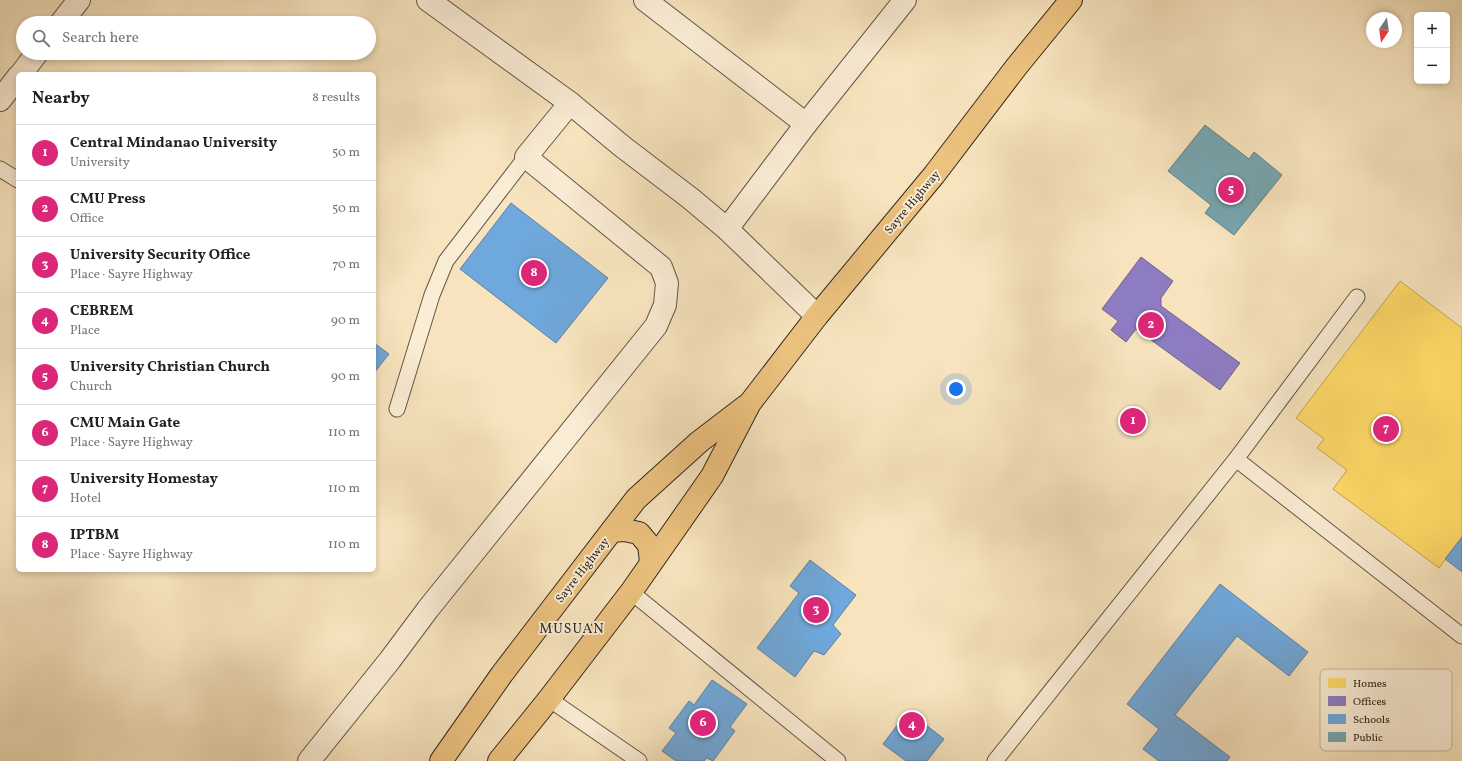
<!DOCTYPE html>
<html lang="en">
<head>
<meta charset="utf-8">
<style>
  body { margin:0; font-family:Vollkorn,serif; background:#f2f2f2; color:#222 }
  .controls { position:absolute; right:12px; top:12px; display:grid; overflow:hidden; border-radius:6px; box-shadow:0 2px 6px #0003 }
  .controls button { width:36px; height:36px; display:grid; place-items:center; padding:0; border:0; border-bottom:1px solid #e0e0e0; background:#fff; color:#222; font:20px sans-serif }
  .compass { position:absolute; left:1366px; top:12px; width:36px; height:36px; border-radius:50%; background:#fff; box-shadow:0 2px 6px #0003; rotate:193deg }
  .you { position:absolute; left:956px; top:389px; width:14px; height:14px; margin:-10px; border:3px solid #fff; border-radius:50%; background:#1a73e8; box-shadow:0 0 0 6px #1a73e833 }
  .badge { display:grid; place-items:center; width:26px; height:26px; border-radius:50%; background:#db2777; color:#fff; font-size:13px; font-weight:700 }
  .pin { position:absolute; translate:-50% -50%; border:2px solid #fff; box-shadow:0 1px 4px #0006 }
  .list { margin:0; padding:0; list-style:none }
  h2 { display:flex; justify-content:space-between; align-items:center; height:52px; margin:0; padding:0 16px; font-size:17px }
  h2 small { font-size:13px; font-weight:400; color:#767676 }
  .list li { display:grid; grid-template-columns:26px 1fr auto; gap:12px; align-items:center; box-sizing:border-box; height:56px; padding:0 16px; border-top:1px solid #e0e0e0 }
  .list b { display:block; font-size:15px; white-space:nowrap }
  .list p { margin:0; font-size:13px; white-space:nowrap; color:#767676 }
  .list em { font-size:13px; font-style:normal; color:#767676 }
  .icon { flex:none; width:22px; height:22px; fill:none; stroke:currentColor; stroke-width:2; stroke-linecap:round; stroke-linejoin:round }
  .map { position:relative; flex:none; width:1462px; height:761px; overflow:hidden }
  .search { position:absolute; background:#fff; box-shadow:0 2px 6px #0003; left:16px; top:16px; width:360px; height:44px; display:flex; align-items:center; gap:10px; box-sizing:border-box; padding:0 14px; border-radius:22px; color:#767676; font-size:15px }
  .panel { position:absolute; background:#fff; box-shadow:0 2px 6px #0003; left:16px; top:72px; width:360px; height:500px; border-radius:6px }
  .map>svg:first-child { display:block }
</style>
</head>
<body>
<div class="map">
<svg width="1462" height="761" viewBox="0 0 1462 761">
  <rect width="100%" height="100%" fill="#f7e4be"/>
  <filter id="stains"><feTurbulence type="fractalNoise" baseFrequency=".005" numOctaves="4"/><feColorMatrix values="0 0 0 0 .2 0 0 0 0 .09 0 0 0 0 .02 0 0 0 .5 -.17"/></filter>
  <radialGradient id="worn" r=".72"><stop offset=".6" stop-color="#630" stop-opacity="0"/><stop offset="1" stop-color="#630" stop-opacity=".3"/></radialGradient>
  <polygon fill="#ffd966" stroke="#c2a451" points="1400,281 1462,328 1462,538 1439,568 1333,489 1347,470 1317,448 1324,439 1296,418"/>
  <polygon fill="#8e7cc3" stroke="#736292" points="1141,257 1173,281 1161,298 1161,306 1240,363 1220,390 1136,329 1126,342 1111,330 1118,321 1102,309"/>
  <g fill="#6fa8dc" stroke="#5d81a3">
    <polygon points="511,203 608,278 556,343 460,269"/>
    <polygon points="374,343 389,354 374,373"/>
    <polygon points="1462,537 1462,572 1445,559"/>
    <polygon points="810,560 856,595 833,625 841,634 824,655 814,651 795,677 757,648 799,593 790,586"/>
    <polygon points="1220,584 1308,652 1289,676 1237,636 1175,715 1230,757 1227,761 1159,761 1143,749 1159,729 1127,704"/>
    <polygon points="712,680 747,704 730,727 735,731 713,761 707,758 704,761 676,761 662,751 676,733 669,728 689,701 694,705"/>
    <polygon points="908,711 944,739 927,761 906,761 883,744"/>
  </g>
  <polygon fill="#76a5af" stroke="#627f84" points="1205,125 1249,159 1254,152 1282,175 1234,235 1205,213 1211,205 1168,171"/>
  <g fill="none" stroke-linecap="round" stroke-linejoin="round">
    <g stroke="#645647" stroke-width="17">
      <g id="service">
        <polyline points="0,169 18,180"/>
        <polyline points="397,409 432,295 446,261 526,157"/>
        <polyline points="1236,459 1462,636"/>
        <polyline points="631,592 838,761"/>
        <polyline points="549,699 639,761"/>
        <polyline points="995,761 1236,459 1357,297"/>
      </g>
    </g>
    <g stroke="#645647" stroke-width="24">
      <g id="minor">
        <polyline points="428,0 570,103"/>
        <polyline points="645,0 806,124 727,229"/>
        <polyline points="61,23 79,0"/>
        <polyline points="21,74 37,53"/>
        <polyline points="0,100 18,77"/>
        <polyline points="806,124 905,0"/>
        <polyline points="309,761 390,660 428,609 656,326 665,305 667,283 661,267 526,157 570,103 623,147 690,198 727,229 817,316"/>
      </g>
    </g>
    <g stroke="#33271f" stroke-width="24">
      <g id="trunk">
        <polyline points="612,531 624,530 639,533 649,545 651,562"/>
        <polyline points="441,761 502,674 636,499 699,442 746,406"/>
        <polyline points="499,761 549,699 631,592 712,476 750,403 817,316 934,175 1017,66 1071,0"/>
      </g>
    </g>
    <use href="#service" stroke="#faedd5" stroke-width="15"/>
    <use href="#minor" stroke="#faedd5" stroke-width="22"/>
    <use href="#trunk" stroke="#ecc27f" stroke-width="22"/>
  </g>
  <g text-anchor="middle" stroke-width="4" stroke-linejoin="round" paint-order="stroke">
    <g font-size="12" fill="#33271f" stroke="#faedd5">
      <text transform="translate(912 202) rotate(-50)" y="4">Sayre Highway</text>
      <text transform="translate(582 570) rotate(-52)" y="4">Sayre Highway</text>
    </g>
    <g font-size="14" letter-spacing="1" fill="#33271f" stroke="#faedd5">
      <text x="572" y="633">MUSUAN</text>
    </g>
  </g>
  <rect x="1320" y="669" width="132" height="82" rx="6" fill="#faedd5" stroke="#beb29e" stroke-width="1"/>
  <rect x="1328" y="678" width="18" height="10" fill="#ffd966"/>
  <rect x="1328" y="696" width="18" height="10" fill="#8e7cc3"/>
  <rect x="1328" y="714" width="18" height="10" fill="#6fa8dc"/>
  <rect x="1328" y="732" width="18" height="10" fill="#76a5af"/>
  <g font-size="11" fill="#33271f">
    <text x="1353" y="687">Homes</text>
    <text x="1353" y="705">Offices</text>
    <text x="1353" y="723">Schools</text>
    <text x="1353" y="741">Public</text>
  </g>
  <rect width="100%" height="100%" filter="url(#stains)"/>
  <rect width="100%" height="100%" fill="url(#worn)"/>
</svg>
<div class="controls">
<button>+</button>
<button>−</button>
</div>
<svg class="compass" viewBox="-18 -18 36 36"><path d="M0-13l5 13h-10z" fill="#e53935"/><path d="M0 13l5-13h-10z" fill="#767676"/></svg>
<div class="you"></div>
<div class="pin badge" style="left:1133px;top:421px">1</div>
<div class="pin badge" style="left:1151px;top:325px">2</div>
<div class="pin badge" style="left:816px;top:610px">3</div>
<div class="pin badge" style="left:912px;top:725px">4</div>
<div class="pin badge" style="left:1231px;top:190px">5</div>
<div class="pin badge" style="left:703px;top:723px">6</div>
<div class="pin badge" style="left:1386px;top:429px">7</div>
<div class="pin badge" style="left:534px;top:273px">8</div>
<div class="search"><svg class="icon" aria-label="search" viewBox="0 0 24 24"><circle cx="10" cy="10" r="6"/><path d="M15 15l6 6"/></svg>Search here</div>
<section class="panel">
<h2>Nearby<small>8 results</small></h2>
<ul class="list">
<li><span class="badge">1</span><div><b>Central Mindanao University</b><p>University</p></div><em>50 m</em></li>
<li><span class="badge">2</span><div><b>CMU Press</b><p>Office</p></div><em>50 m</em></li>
<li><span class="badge">3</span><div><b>University Security Office</b><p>Place · Sayre Highway</p></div><em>70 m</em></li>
<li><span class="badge">4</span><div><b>CEBREM</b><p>Place</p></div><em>90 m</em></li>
<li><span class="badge">5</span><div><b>University Christian Church</b><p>Church</p></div><em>90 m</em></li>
<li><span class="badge">6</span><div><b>CMU Main Gate</b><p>Place · Sayre Highway</p></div><em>110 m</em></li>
<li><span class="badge">7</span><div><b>University Homestay</b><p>Hotel</p></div><em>110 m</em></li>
<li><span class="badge">8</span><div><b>IPTBM</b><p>Place · Sayre Highway</p></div><em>110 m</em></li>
</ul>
</section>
</div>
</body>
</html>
